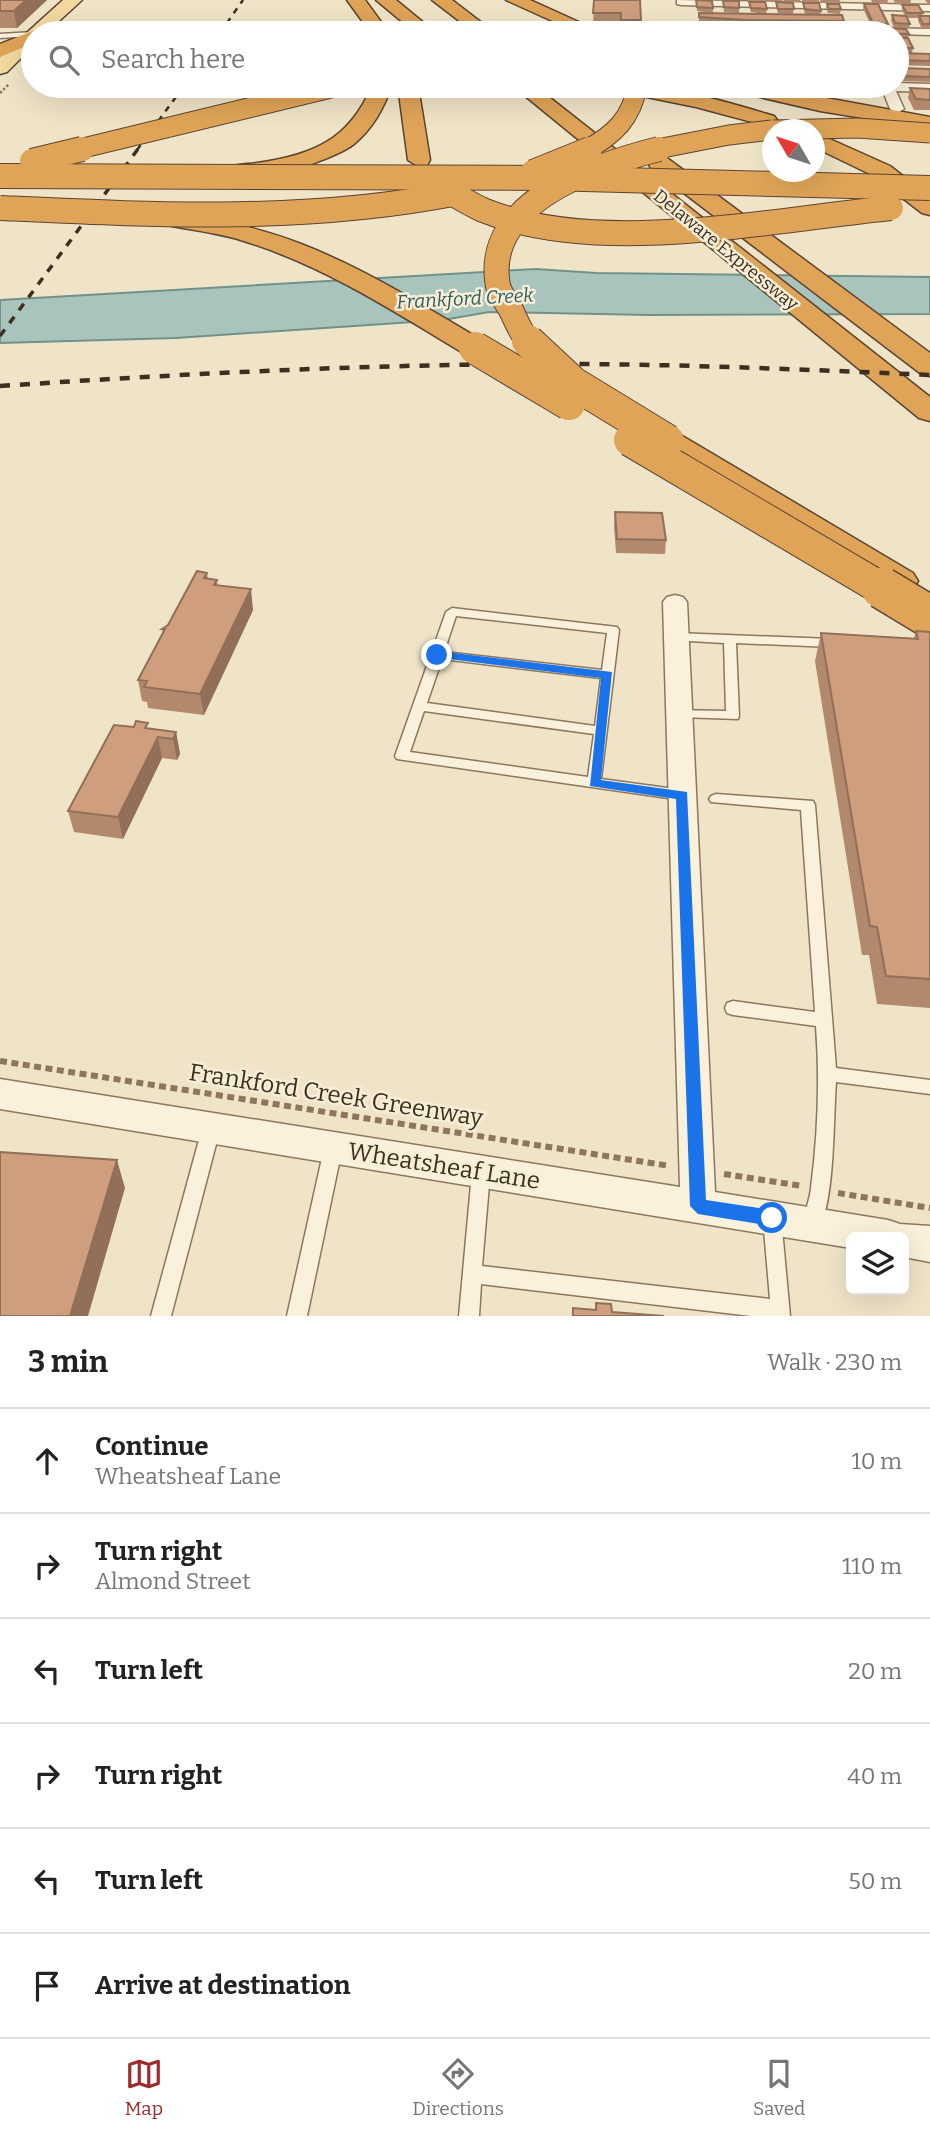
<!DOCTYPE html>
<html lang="en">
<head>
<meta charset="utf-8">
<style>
  body { margin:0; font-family:Bitter,serif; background:#f2f2f2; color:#222 }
  .controls { position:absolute; right:21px; bottom:21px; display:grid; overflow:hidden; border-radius:10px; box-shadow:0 7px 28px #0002 }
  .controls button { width:63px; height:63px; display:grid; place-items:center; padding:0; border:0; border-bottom:2px solid #e0e0e0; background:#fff; color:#222; font:35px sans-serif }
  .compass { position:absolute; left:762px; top:119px; width:63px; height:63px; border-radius:50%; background:#fff; box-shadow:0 7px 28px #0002; rotate:309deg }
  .stop { position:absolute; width:21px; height:21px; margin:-16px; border:5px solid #1a73e8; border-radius:50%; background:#fff }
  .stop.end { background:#1a73e8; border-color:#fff; box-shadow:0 2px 7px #0008 }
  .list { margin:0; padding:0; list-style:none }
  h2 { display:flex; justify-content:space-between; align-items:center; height:91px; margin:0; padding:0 28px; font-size:30px }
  h2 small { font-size:23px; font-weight:400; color:#767676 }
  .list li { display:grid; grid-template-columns:46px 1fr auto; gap:21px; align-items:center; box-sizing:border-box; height:105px; padding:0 28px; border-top:2px solid #e0e0e0 }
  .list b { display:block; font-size:26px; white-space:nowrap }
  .list p { margin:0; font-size:23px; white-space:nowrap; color:#767676 }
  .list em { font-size:23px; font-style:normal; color:#767676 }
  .icon { flex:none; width:38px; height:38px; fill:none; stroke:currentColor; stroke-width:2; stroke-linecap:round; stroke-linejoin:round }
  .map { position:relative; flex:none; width:930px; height:1316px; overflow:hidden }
  .search { position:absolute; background:#fff; box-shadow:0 7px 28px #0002; left:21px; right:21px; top:21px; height:77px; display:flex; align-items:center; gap:18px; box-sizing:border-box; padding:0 24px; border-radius:38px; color:#767676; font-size:26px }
  .sheet { height:721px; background:#fff }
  nav { display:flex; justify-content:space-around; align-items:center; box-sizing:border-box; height:98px; border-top:2px solid #e0e0e0; background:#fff; font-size:19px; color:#767676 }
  nav a { display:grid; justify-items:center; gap:4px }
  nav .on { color:#9e2a2b }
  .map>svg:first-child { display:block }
</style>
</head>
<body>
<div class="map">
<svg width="930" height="1316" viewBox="0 0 930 1316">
  <rect width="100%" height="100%" fill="#f0e4c8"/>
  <polygon fill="#a9c4bc" stroke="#6f938a" stroke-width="2" points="536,269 596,273 930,277 930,314 650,315 489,312 443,320 176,338 0,343 0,300"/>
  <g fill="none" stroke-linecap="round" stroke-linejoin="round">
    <g stroke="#8d765c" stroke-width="3">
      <g id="service">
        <polygon points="33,33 33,36 0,38 0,34 33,32 35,33"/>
        <path d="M452,608L617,627L619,630L601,779L682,790L687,792L689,795L687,798L682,800L397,759L395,756L446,612ZM456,616L607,633L602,670L444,652ZM442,659L601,678L595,726L427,703ZM424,711L594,734L588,777L410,752Z"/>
        <polygon points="676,633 832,639 838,643 832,647 736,643 739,716 738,719 679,717 673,713 674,710 726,711 724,643 672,640 670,637 672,634"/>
        <path d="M716,794L813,801L815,805L836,1068L930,1080V1094L836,1082C833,1122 835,1195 819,1230L813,1233L807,1230C801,1218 810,1201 811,1188C818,1134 820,1080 816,1026L733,1015L727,1013L725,1008L727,1003L733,1001L815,1012L801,810L711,802L709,799L711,796Z"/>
        <polygon points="211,1121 217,1124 220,1129 171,1316 151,1316 202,1129 205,1124"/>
        <polygon points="333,1141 339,1143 342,1149 307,1316 287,1316 324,1149 327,1143"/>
        <polygon points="481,1165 487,1167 490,1173 482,1266 770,1299 763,1218 766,1212 772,1209 778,1212 781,1218 790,1316 751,1316 481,1284 479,1316 459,1316 472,1173 475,1167"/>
      </g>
    </g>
    <g stroke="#8d765c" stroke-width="3">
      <g id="minor">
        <polygon points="677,0 930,5 930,11 681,5 677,4"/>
        <polygon points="680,24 733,24 739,27 733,30 684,29 680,28"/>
        <polygon points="811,27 930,29 930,35 815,32 809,29"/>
        <polygon points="897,83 930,84 930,92 896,91 904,109 897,113 890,109 883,91 852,90 846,86"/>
        <polygon points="675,595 683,597 687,602 715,1192 888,1220 900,1224 930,1226 930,1262 904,1257 904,1237 851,1237 851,1248 0,1109 0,1079 680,1187 663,602 667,597"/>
      </g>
    </g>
    <g stroke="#5b4430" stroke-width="3">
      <polygon id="primary" points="63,0 82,0 46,33 33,33 33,46 7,72 0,74 0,57"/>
    </g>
    <g stroke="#5b4430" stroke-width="3">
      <g id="motorway">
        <polygon points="347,0 365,0 389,33 371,33"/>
        <polygon points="376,0 396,0 436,33 416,33"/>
        <polygon points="432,0 452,0 495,33 475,33"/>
        <polygon points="506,0 530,0 603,33 579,33"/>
        <polygon points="33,31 40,33 33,33 33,43 0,57 0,44"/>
        <path d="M372,86H392C383,109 373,128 354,144C336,159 236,194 222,173C228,163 246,165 257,163C313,155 349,140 372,86Z"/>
        <polygon points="398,86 418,86 430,160 427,165 419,167 408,160"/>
        <polygon points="513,86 535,86 930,397 930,421 919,418"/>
        <path d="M609,86C666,83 720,100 774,116L777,120L767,126L696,107L612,90Z"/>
        <polygon points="726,86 761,86 930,117 930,129 820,111 729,90"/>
        <polygon points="814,132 890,166 930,197 930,215 922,213 874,176 814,147"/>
        <polygon points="659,156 667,158 930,353 930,376 920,373 651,168 648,163"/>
        <path d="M167,211C213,218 258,227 301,244C366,269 425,307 485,342L489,348L485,354L475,357L465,354C395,312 326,267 247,242C218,232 188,230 158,223L155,218L158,213Z"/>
        <polygon points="668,432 679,434 913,573 918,581 913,589 900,592 887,589 657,448 652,441 657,434"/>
      </g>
    </g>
    <polyline stroke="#8d765c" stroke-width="2.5" stroke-dasharray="2.5 2" stroke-linecap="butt" points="0,93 9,84"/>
    <g stroke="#8d765c" stroke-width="6" stroke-dasharray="7 4.5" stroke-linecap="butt">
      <polyline points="0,1061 670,1166"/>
      <polyline points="724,1174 802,1186"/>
      <polyline points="838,1193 930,1208"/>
    </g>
    <use href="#service" fill="#faf1dc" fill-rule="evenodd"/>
    <use href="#minor" fill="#faf1dc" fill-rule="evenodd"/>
    <use href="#primary" fill="#f3d9a0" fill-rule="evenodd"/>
    <use href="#motorway" fill="#e0a458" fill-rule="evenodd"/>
    <g stroke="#3d2e20" stroke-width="2.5" stroke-dasharray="6 6" stroke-linecap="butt">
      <polyline points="220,33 243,0"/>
      <polyline points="137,150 184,86"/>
    </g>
    <polyline stroke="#3d2e20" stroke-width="3.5" stroke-dasharray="8 8" stroke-linecap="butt" points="0,336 138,149"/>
    <path stroke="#3d2e20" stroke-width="4.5" stroke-dasharray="10 10" stroke-linecap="butt" d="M0,386C195,373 391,363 586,364C701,365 816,370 930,375"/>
    <g stroke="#5b4430" stroke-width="21" stroke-linecap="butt">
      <g id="motorway-bridge-far3">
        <polyline points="773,130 857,128 930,133"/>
        <polyline points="75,150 339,86"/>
        <path d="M586,150C614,135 632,118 637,86"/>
        <polyline points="652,150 729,135 772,130"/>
      </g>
    </g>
    <g stroke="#5b4430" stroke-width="26" stroke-linecap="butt">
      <g id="motorway-bridge-far2">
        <polyline points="32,161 82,149"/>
        <polyline points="533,172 590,149"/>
        <polyline points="0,176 546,178 930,188"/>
        <path d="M436,184C451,192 467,203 483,210C598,257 769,220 891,208"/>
        <path d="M0,208C154,215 306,223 458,193"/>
        <path d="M529,343C521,333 516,321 511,310C507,303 500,294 498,286C482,201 596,165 659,149"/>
      </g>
    </g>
    <g stroke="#5b4430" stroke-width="34" stroke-linecap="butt">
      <g id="motorway-bridge-far1">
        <polyline points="528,341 573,383 668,441"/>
        <polyline points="475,348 569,404"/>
        <polyline points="630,440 884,590"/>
      </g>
    </g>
    <g stroke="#5b4430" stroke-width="44" stroke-linecap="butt">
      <polyline id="motorway-bridge" points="882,588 930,617"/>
    </g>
    <use href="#motorway-bridge-far3" stroke="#e0a458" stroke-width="19"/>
    <use href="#motorway-bridge-far2" stroke="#e0a458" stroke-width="24"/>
    <use href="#motorway-bridge-far1" stroke="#e0a458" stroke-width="32"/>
    <use href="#motorway-bridge" stroke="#e0a458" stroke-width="41"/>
  </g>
  <g fill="#b2896c">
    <polygon points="0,0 47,0 17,28 0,28"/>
    <polygon points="594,0 641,20 640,33 620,33 620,27 593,26"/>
    <polygon points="696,0 713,8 713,13 697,11"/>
    <rect x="748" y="0" width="15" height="1"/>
    <polygon points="766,0 782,0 781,2 766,2"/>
    <rect x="784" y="0" width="16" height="2"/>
    <polygon points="802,0 819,0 818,3 803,2"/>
    <polygon points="820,0 840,0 839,3 822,3"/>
    <polygon points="871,0 888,0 887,4 878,4 888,24 887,28 872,28 863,8 864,4 873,4"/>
    <polygon points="893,0 911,0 910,5 896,4"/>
    <polygon points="925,0 930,0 930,5 929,5"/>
    <polygon points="723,1 739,8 739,13 724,12"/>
    <polygon points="749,2 767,9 766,14 751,12 749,6"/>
    <polygon points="776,2 794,7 793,14 778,13 776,7"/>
    <polygon points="803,3 821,11 820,15 844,21 843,26 745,24 699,22 699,13 820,15 805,14 803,7"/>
    <polygon points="827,4 841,9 840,14 828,13 826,8"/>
    <polygon points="902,5 923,13 922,16 930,16 930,29 922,29 918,21 918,18 907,18 910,24 909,28 894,28 891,20 892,15 905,16 902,10"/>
    <polygon points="701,25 849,33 701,33"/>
    <polygon points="875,28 909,34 908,38 913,48 912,53 897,53 897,33 874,33"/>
    <polygon points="897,53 930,54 930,66 897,65"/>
    <polygon points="898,68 930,69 930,82 901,81 897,73"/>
    <polygon points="910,88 930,89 930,110 914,110 908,98"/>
    <polygon points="615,512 666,540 665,554 616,553 614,526"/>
    <polygon points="207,573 208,579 217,580 218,586 253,610 204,715 148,708 147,702 142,701 138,680 163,634 162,629 168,625"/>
    <polygon points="916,631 930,632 930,1008 877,1004 869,955 862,955 815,661 821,633 914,638"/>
    <polygon points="149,729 176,732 180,754 177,760 162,758 123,839 74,832 68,811"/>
  </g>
  <g fill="#916f58">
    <polygon points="26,0 47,0 17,28 14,11"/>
    <polygon points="251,589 253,610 204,715 200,694"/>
    <polygon points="176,732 180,754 177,760 173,739"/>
    <polygon points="158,737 162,758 123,839 118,817"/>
    <polygon points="117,1160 125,1188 88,1316 70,1316"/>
  </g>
  <g fill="#cf9f7d" stroke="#916f58" stroke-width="2">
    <polygon points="0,0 26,0 14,11 0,11"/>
    <polygon points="594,0 640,0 641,20 621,20 621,13 593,13"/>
    <polygon points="696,0 712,1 713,8 697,7"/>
    <polygon points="723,1 739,1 739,8 724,7"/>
    <polygon points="749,2 765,2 767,9 751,8"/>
    <polygon points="776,2 793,3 794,9 778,9"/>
    <polygon points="803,3 819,3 821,11 805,9"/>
    <polygon points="827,4 839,4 841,9 829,9"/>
    <polygon points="864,4 878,4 888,24 873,23"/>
    <polygon points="902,5 918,5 923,13 907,13"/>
    <polygon points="699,13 842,15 844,21 745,20 699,17"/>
    <polygon points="892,15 906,16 910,24 895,23"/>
    <polygon points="919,16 930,16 930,24 923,24"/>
    <polygon points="701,25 833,28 847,29 849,33 786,33 702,30"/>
    <polygon points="875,28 906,29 909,34 877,33"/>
    <polygon points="897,38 908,38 913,48 897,48"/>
    <polygon points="897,53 930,54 930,61 897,60"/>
    <polygon points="898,68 930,69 930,77 902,76"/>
    <polygon points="910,88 930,89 930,100 916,99"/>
    <polygon points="615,512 662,513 666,540 617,539"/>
    <polygon points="197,571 207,573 204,578 217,580 214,585 251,589 200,694 144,687 147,681 138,680 165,629 162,629 168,625"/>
    <polygon points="916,631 930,632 930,979 886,976 877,927 870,926 821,633 918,639"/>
    <polygon points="136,721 148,723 145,728 176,732 173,739 158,737 118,817 68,811 114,725 134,727"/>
    <polygon points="0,1152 117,1160 70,1316 0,1316"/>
    <polygon points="596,1303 611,1304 612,1312 664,1316 573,1316 573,1308 596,1310"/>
  </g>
  <polygon fill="#1a73e8" points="437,651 612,672 601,780 687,792 706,1200 772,1210 780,1218 778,1224 772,1226 698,1214 690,1206 676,799 590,786 601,678 433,657 431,655"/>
  <g text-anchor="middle" stroke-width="5" stroke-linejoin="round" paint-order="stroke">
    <g font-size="18" fill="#3d2e20" stroke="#f7eed8">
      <text transform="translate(726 250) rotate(39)" y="6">Delaware Expressway</text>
    </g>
    <g font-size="19" font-style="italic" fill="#2f5d5a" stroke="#f7eed8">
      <text transform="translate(465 298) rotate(-3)" y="7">Frankford Creek</text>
    </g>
    <g font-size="24" fill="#3d2e20" stroke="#f7eed8">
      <text transform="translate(336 1095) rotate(9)" y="8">Frankford Creek Greenway</text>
      <text transform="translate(444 1166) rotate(9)" y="8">Wheatsheaf Lane</text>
    </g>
  </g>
</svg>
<div class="controls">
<button><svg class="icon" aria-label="layers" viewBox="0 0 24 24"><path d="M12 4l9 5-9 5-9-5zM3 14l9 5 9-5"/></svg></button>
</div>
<svg class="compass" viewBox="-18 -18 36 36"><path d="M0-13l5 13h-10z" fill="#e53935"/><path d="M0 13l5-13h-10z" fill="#767676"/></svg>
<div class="stop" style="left:772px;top:1218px"></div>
<div class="stop end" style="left:437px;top:655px"></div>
<div class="search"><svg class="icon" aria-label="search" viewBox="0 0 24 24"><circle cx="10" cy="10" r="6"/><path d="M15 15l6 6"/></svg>Search here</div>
</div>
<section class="sheet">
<h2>3 min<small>Walk · 230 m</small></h2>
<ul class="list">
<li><svg class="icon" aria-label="ahead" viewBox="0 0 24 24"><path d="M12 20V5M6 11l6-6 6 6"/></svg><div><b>Continue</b><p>Wheatsheaf Lane</p></div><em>10 m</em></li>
<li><svg class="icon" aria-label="right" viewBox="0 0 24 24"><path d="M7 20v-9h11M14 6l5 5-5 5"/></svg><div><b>Turn right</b><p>Almond Street</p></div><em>110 m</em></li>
<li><svg class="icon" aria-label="left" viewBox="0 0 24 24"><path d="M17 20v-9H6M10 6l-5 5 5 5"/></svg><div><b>Turn left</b></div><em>20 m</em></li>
<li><svg class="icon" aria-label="right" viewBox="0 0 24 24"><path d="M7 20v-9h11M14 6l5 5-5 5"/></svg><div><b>Turn right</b></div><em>40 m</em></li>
<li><svg class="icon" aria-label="left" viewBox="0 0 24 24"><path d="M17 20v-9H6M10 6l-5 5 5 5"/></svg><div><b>Turn left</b></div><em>50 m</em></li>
<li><svg class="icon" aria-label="arrive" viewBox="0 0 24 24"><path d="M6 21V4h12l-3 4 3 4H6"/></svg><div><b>Arrive at destination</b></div></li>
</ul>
</section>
<nav>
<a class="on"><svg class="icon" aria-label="map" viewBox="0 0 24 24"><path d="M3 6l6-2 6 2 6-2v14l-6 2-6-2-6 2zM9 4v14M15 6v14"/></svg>Map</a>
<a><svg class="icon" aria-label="directions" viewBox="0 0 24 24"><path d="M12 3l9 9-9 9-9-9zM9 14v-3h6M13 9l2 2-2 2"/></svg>Directions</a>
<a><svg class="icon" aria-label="saved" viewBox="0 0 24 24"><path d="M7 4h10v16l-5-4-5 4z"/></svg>Saved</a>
</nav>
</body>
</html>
